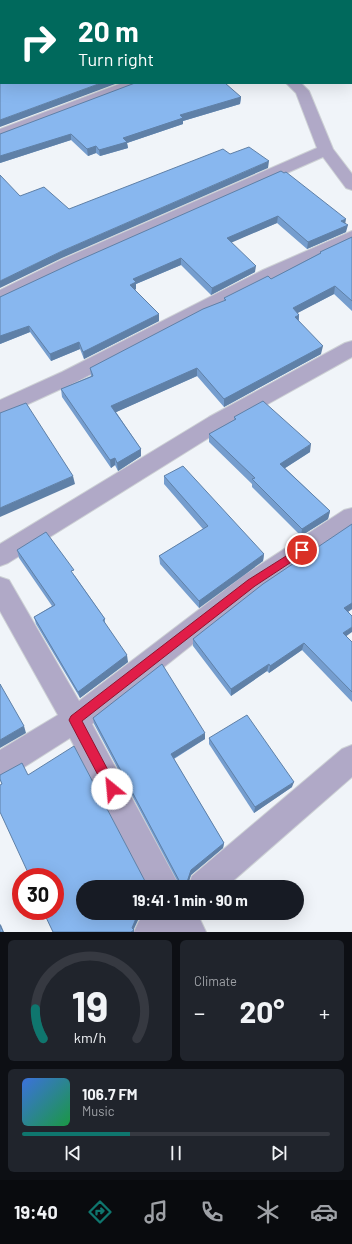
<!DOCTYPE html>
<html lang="en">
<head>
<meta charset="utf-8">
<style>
	:root { --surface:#171b24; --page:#20242c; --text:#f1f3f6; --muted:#9ea1a6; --line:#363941; --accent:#0f766e }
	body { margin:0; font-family:Barlow,sans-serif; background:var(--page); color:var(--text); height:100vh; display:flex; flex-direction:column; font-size:15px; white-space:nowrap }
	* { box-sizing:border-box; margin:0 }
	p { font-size:13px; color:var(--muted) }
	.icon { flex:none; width:22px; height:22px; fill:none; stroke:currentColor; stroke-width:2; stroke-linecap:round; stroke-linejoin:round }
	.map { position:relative; height:932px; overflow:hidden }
	.details { display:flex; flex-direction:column; gap:8px; padding:8px; background:#0d0f14; flex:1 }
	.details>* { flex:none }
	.banner { position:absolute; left:0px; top:0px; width:352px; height:84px; box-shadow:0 4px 16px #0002; background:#00695c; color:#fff; overflow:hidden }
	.speed { position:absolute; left:12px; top:868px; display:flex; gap:8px; font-size:20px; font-weight:700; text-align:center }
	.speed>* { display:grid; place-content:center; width:52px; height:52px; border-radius:50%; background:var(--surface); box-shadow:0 4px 16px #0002; line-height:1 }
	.speed .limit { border:6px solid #d22; background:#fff; color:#111 }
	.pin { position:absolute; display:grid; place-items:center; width:34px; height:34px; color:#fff; margin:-17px; border:2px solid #fff; border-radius:50%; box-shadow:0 1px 4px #0007 }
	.me { position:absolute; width:44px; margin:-22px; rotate:332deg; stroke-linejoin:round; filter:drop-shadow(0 0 3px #0008) }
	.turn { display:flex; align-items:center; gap:14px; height:84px; padding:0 12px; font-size:18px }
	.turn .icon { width:52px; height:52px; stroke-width:2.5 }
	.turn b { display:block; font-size:28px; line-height:34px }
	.big { font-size:30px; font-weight:700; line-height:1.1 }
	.details .widget { flex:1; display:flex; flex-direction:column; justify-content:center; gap:6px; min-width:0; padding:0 14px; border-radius:6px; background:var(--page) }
	.details .dial { align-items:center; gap:0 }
	.dial svg { height:104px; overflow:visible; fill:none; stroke:var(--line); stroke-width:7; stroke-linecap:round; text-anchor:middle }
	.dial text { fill:var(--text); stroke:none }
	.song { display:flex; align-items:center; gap:12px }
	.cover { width:48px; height:48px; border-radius:6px; background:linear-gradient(135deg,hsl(220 70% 55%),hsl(140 70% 35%)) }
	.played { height:4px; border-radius:2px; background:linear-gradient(90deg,var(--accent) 35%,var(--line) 35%) }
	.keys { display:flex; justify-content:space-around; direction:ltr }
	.heat { display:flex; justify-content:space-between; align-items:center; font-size:22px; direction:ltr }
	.details .tiles { flex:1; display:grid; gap:8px; grid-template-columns:1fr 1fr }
	.widget:last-child { grid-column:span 2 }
	.trip { position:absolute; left:76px; top:880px; width:228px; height:40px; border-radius:20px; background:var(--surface); box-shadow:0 4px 16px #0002; font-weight:700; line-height:40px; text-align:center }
	.tabs { display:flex; height:64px; justify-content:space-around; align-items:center; background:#090b0e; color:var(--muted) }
	.tabs .icon { width:28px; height:28px }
	.tabs .current { color:var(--accent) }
	.tabs b { font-size:18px; color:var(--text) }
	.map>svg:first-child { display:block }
</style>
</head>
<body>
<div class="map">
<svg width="352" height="932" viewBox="0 0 352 932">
	<rect width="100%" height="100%" fill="#f0f4f9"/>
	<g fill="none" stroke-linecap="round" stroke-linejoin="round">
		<defs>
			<g id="street">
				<polygon points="236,0 248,0 249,1 237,1"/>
				<rect x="351" y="52" width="1" height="8"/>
				<polygon points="122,83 142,83 140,86 0,139 0,129"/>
				<polygon points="286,83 301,83 309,91 333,149 352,174 352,190 346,188 323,157 75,267 0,304 0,290 63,259 317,148 296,93"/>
				<polygon points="352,231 352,243 275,278 76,382 0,417 0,400 62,372 263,270"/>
				<polygon points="352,341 352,357 223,429 8,563 0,566 0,544 209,417 345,343"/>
				<polygon points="352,508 352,529 261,590 92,724 180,887 148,887 70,738 10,776 0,780 0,750 58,715 0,611 0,577 9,580 79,701 243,576 344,510"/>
				<polygon points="352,745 352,777 226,887 188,887 192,876 342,749"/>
				<polygon points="148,913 197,913 206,932 134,932 139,921"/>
			</g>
		</defs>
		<use href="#street" stroke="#cdd1d5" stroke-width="2"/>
		<use href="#street" fill="#b0a9c7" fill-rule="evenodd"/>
	</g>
	<g fill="#759dce">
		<polygon points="241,97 240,104 183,121 183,124 127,143 128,148 100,156 96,153 88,156 71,140 0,163 0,134"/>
		<polygon points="281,171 345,223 346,232 307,249 277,223 231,242 255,272 211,295 181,265 136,284 136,289 135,290 159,321 84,359 80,349 51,361 30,332 0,344 0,297"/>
		<polygon points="352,237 352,311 334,294 297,313 299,315 299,321 321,354 224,407 197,376 116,412 141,449 141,456 118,471 115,465 111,468 62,397 61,389 91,376 90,368 224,301 224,298 271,279 320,253 320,252"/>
		<polygon points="234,417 310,452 285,468 330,511 328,519 301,536 252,487 252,484 209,442 209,434 234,420"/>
		<polygon points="164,476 264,554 263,561 199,608 160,564 159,556 203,529 164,484"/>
		<polygon points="352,524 352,609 348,612 346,636 352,642 352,702 302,650 269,673 267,671 231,696 193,646 193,639"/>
		<polygon points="17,550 75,576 105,619 105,623 128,662 80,698 36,624 34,617 52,606 19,558"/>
		<polygon points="93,718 205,739 174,759 224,843 223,848 191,875 187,887 83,913 146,913 138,920 134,929 134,932 53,932 2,784 0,780 28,775 146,883 179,884 94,724"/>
		<polygon points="209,738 292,787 254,813 209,744"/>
	</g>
	<g fill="#5f80a7">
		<polygon points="352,45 352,50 351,52 351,46"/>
		<polygon points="101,83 118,83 0,127 0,120"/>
		<polygon points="241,97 240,104 183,121 183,124 127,143 128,148 100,156 99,150 123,138 180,115"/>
		<polygon points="71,134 71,140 0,163 0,156"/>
		<polygon points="96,146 96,153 88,156 87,149"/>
		<polygon points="269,161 268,168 62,258 0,288 0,281 62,251"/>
		<polygon points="278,216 277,223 226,245 227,238"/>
		<polygon points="346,219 345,225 341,221"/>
		<polygon points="348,225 346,232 307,249 308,242"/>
		<polygon points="181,258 181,265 136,284 136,289 131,292 130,285 133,279"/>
		<polygon points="256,266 255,272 211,295 212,288"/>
		<polygon points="335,286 334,294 292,316 293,308"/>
		<polygon points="159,314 159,321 84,359 83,352"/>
		<polygon points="299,315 298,323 295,317"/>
		<polygon points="29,326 30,332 0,344 0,336"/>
		<polygon points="79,342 80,349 51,361 50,354"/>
		<polygon points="323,346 321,354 224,407 224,399"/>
		<polygon points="197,368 197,376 112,414 111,406"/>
		<polygon points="311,444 310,452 279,472 280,464"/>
		<polygon points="141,449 141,456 118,471 117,463"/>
		<polygon points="115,458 115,465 111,468 110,460"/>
		<polygon points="73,476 75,484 0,517 0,508"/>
		<polygon points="330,511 328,519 301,536 302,529"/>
		<polygon points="264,554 263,561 199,608 199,601"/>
		<polygon points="352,603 352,609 342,616 344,608"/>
		<polygon points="352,627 352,632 341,640 343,633"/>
		<polygon points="304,643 302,650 269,673 270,666"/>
		<polygon points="127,655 128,662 80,698 78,692"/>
		<polygon points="269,664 267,671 231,696 231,689"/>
		<polygon points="24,726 26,733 0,748 0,740"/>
		<polygon points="205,733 205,739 171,760 171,754"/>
		<polygon points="294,782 292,787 254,813 255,807"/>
		<polygon points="224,843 223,848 191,875 187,887 180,887 191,870"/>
		<polygon points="141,913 146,913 138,920 133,930 134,930 134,932 131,932 132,928 137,916"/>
		<polygon points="0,924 1,925 4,932 3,932 0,925"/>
	</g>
	<g fill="#88b7ef" stroke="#5f80a7">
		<polygon points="9,0 24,0 25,1 5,1"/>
		<polygon points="131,0 184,0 186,1 132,1"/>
		<rect x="268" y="0" width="20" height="1"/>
		<rect x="0" y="2" width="1" height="10"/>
		<polygon points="351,10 352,10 352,45 351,46"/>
		<polygon points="1,15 1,68 0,61 0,22"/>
		<polygon points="0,71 1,71 1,83 101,83 0,120"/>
		<polygon points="135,83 225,83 241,97 180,115 183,118 123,138 127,142 99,150 96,146 87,149 71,134 0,156 0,134"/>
		<polygon points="249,147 269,161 62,251 0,281 0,175 20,196 44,187 69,209 223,149 230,154"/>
		<polygon points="281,171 284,173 286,172 346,219 341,221 348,225 308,242 278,216 227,238 256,266 212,288 181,258 133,279 136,282 130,285 159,314 83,352 79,342 50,354 29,326 0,336 0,297 75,262"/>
		<polygon points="352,237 352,301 335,286 293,308 299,315 295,317 323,346 224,399 197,368 111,406 141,449 117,463 115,458 110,460 61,389 93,376 90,368 203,309 226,300 224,298 268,276 271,279 321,253 320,252"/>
		<polygon points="263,401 311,444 280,464 330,511 302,529 252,479 255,478 209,434 236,419 234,417"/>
		<polygon points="26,403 73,476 0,508 0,413"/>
		<polygon points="183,466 264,554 199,601 159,556 208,526 164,476"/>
		<polygon points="352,524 352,603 344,608 352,616 352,627 343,633 352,642 352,692 304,643 270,666 269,664 231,689 193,639 263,584"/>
		<polygon points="46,532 74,570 71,571 105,619 103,620 127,655 78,692 34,617 55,605 17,550"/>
		<polygon points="162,664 205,733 171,754 224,843 191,870 187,882 180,887 83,887 83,913 141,913 137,916 132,928 134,930 131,932 53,932 43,911 55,911 55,877 30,877 0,812 0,785 2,784 0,779 0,775 22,763 28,775 74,746 146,883 181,884 93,718"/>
		<polygon points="0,684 24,726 0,740"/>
		<polygon points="247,715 294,782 255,807 209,738"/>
		<polygon points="0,925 3,932 0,932"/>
	</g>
	<polygon fill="#e11d48" stroke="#92132f" points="302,546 305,547 307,550 305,553 255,586 82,721 118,789 116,794 112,795 108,794 71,724 69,720 71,716 248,580"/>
</svg>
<div class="speed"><div class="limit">30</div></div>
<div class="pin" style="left:302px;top:550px;background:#d93025"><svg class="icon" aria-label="arrive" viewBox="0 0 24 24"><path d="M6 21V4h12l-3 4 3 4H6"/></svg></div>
<svg class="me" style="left:112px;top:789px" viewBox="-20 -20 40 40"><circle r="19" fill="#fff"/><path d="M0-13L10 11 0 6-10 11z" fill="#e11d48"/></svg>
<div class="trip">19:41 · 1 min · 90 m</div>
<div class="banner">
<div class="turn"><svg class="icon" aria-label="right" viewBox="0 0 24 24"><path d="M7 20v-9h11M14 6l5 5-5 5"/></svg><div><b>20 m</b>Turn right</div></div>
</div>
</div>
<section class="details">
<div class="tiles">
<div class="widget dial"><svg viewBox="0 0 100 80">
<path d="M14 69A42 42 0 1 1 86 69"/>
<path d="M14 69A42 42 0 0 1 8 46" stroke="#0f766e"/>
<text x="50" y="56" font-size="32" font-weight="700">19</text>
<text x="50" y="72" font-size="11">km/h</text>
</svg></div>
<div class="widget"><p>Climate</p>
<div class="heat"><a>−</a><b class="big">20°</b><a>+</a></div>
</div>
<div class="widget">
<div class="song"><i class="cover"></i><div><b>106.7 FM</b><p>Music</p></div></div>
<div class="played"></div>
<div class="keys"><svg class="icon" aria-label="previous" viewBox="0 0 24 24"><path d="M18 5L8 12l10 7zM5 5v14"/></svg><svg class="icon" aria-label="pause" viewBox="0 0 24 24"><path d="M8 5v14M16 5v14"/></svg><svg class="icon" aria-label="next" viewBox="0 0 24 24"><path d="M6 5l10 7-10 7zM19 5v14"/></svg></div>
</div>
</div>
</section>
<nav class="tabs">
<b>19:40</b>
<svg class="icon current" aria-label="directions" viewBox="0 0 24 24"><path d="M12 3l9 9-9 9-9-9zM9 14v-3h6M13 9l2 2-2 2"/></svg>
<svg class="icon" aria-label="music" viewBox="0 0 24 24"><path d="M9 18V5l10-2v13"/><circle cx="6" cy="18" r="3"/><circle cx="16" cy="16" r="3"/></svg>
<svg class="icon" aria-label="phone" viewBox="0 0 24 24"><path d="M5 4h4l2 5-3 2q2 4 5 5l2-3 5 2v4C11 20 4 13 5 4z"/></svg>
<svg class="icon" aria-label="climate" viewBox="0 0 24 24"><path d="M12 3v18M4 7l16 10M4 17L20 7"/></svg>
<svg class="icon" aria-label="car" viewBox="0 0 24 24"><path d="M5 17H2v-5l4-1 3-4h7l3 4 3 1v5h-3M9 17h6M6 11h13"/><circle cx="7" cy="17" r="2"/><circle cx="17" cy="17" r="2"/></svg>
</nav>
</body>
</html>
